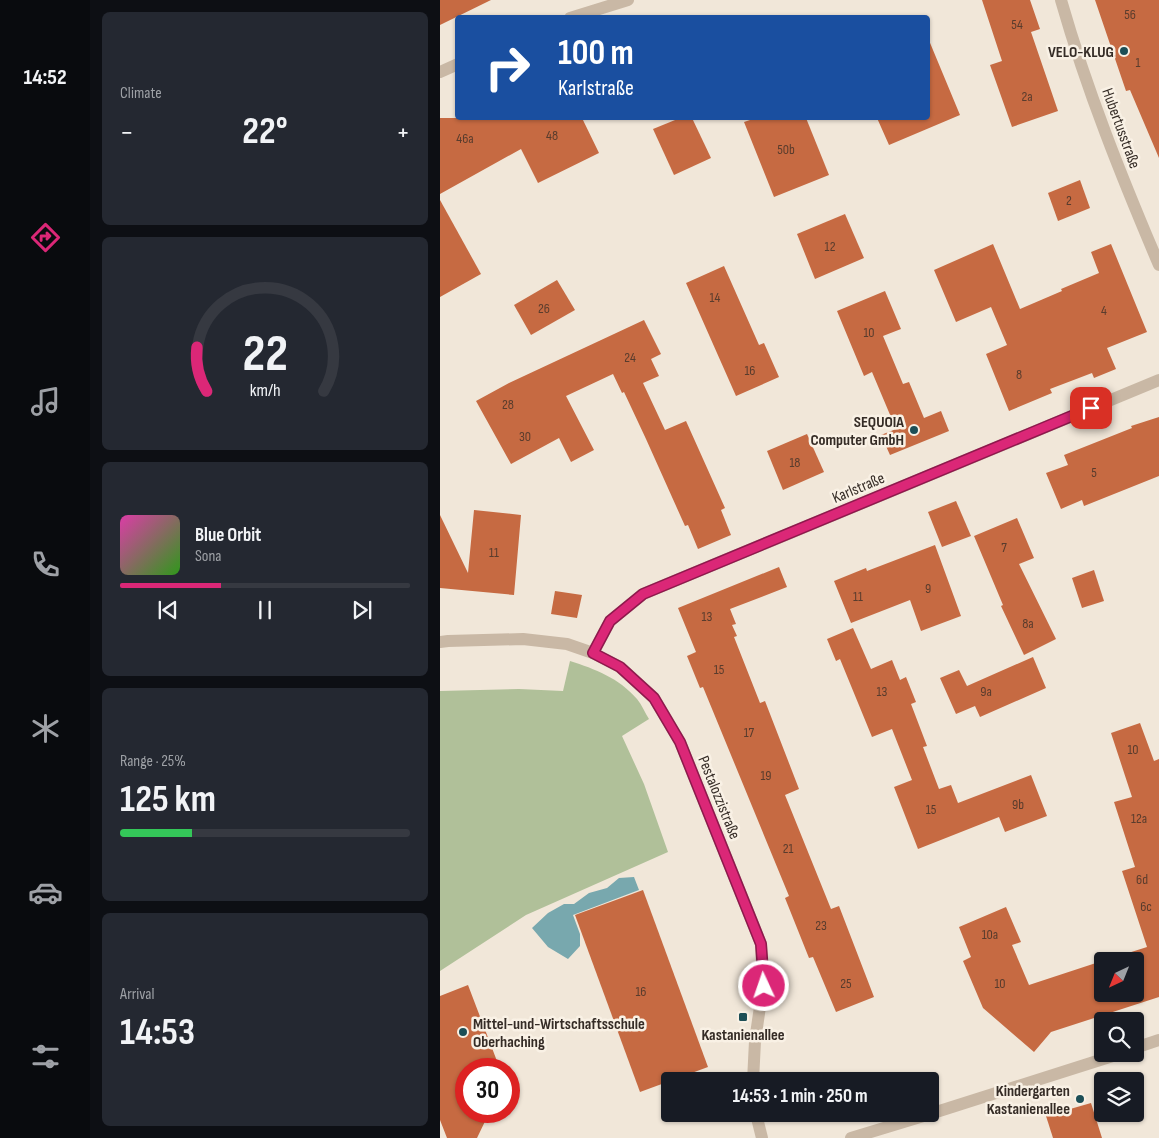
<!DOCTYPE html>
<html lang="en">
<head>
<meta charset="utf-8">
<style>
	:root { --surface:#171b24; --page:#242831; --text:#f1f3f6; --muted:#9ea1a6; --line:#363941; --accent:#db2777 }
	body { margin:0; font-family:"Sofia Sans Condensed",sans-serif; background:var(--page); color:var(--text); height:100vh; display:flex; flex-direction:column; font-size:19px; white-space:nowrap }
	* { box-sizing:border-box; margin:0 }
	p { font-size:16px; color:var(--muted) }
	.icon { flex:none; width:28px; height:28px; fill:none; stroke:currentColor; stroke-width:2; stroke-linecap:round; stroke-linejoin:round }
	.map { position:relative; flex:1; overflow:hidden }
	.panel { display:flex; flex-direction:column; gap:12px; padding:12px; background:#0d0f14; width:350px }
	.panel>* { flex:none }
	.hud { position:absolute; left:15px; top:15px; width:475px; height:105px; border-radius:5px; box-shadow:0 1px 4px #0004; background:#1a4fa0; color:#fff; overflow:hidden }
	.needle { width:32px; rotate:223deg }
	.buttons { position:absolute; left:654px; top:952px; display:grid; gap:10px }
	.buttons a { display:grid; place-items:center; width:50px; height:50px; border-radius:5px; background:var(--surface); box-shadow:0 1px 4px #0004; font-size:25px }
	.speed { position:absolute; left:15px; top:1058px; display:flex; gap:10px; font-size:25px; font-weight:700; text-align:center }
	.speed>* { display:grid; place-content:center; width:65px; height:65px; border-radius:50%; background:var(--surface); box-shadow:0 1px 4px #0004; line-height:1 }
	.speed .limit { border:8px solid #d22; background:#fff; color:#111 }
	.pin { position:absolute; display:grid; place-items:center; width:42px; height:42px; color:#fff; margin:-21px; border-radius:10px; box-shadow:0 2px 8px #0006 }
	.me { position:absolute; width:55px; margin:-28px; rotate:357deg; stroke-linejoin:round; filter:drop-shadow(0 0 4px #0008) }
	.turn { display:flex; align-items:center; gap:18px; height:105px; padding:0 20px; font-size:22px }
	.turn .icon { width:65px; height:65px; stroke-width:2.5 }
	.turn b { display:block; font-size:35px; line-height:42px }
	.big { font-size:38px; font-weight:700; line-height:1.1 }
	.panel .card { flex:1; display:flex; flex-direction:column; justify-content:center; gap:8px; min-width:0; padding:0 18px; border-radius:8px; background:var(--page) }
	.panel .dial { align-items:center; gap:0 }
	.dial svg { height:130px; overflow:visible; fill:none; stroke:var(--line); stroke-width:7; stroke-linecap:round; text-anchor:middle }
	.dial text { fill:var(--text); stroke:none }
	.song { display:flex; align-items:center; gap:15px }
	.cover { width:60px; height:60px; border-radius:8px; background:linear-gradient(135deg,hsl(320 70% 55%),hsl(110 70% 35%)) }
	.played { height:5px; border-radius:2px; background:linear-gradient(90deg,var(--accent) 35%,var(--line) 35%) }
	.keys { display:flex; justify-content:space-around; direction:ltr }
	.heat { display:flex; justify-content:space-between; align-items:center; font-size:28px; direction:ltr }
	.charge { height:8px; border-radius:4px; background:linear-gradient(90deg,#34c759 25%,var(--line) 0) }
	.trip { position:absolute; left:221px; top:1072px; width:278px; height:50px; border-radius:5px; background:var(--surface); box-shadow:0 1px 4px #0004; font-weight:700; line-height:50px; text-align:center }
	main { display:flex; flex:1; min-height:0 }
	.tabs { display:flex; flex-direction:column; width:90px; justify-content:space-around; align-items:center; background:#090b0e; color:var(--muted) }
	.tabs .icon { width:35px; height:35px }
	.tabs .active { color:var(--accent) }
	.tabs b { font-size:22px; color:var(--text) }
	.map>svg:first-child { display:block }
</style>
</head>
<body>
<main>
<nav class="tabs">
<b>14:52</b>
<svg class="icon active" aria-label="directions" viewBox="0 0 24 24"><path d="M12 3l9 9-9 9-9-9zM9 14v-3h6M13 9l2 2-2 2"/></svg>
<svg class="icon" aria-label="music" viewBox="0 0 24 24"><path d="M9 18V5l10-2v13"/><circle cx="6" cy="18" r="3"/><circle cx="16" cy="16" r="3"/></svg>
<svg class="icon" aria-label="phone" viewBox="0 0 24 24"><path d="M5 4h4l2 5-3 2q2 4 5 5l2-3 5 2v4C11 20 4 13 5 4z"/></svg>
<svg class="icon" aria-label="climate" viewBox="0 0 24 24"><path d="M12 3v18M4 7l16 10M4 17L20 7"/></svg>
<svg class="icon" aria-label="car" viewBox="0 0 24 24"><path d="M5 17H2v-5l4-1 3-4h7l3 4 3 1v5h-3M9 17h6M6 11h13"/><circle cx="7" cy="17" r="2"/><circle cx="17" cy="17" r="2"/></svg>
<svg class="icon" aria-label="filters" viewBox="0 0 24 24"><path d="M4 7h16M4 17h16"/><circle cx="9" cy="7" r="2"/><circle cx="15" cy="17" r="2"/></svg>
</nav>
<section class="panel">
<div class="card"><p>Climate</p>
<div class="heat"><a>−</a><b class="big">22°</b><a>+</a></div>
</div>
<div class="card dial"><svg viewBox="0 0 100 80">
<path d="M14 69A42 42 0 1 1 86 69"/>
<path d="M14 69A42 42 0 0 1 8 42" stroke="#db2777"/>
<text x="50" y="56" font-size="32" font-weight="700">22</text>
<text x="50" y="72" font-size="11">km/h</text>
</svg></div>
<div class="card">
<div class="song"><i class="cover"></i><div><b>Blue Orbit</b><p>Sona</p></div></div>
<div class="played"></div>
<div class="keys"><svg class="icon" aria-label="previous" viewBox="0 0 24 24"><path d="M18 5L8 12l10 7zM5 5v14"/></svg><svg class="icon" aria-label="pause" viewBox="0 0 24 24"><path d="M8 5v14M16 5v14"/></svg><svg class="icon" aria-label="next" viewBox="0 0 24 24"><path d="M6 5l10 7-10 7zM19 5v14"/></svg></div>
</div>
<div class="card"><p>Range · 25%</p><b class="big">125 km</b><div class="charge"></div></div>
<div class="card"><p>Arrival</p><b class="big">14:53</b></div>
</section>
<div class="map">
<svg width="719" height="1138" viewBox="0 0 719 1138">
	<rect width="100%" height="100%" fill="#f1e7d9"/>
	<path fill="#b0c099" d="M 130,661 C 155,669 179,678 197,699 C 202,705 205,713 209,719 L 182,736 L 204,784 L 228,852 L 86,915 L 0,971 L 0,691 L 79,689 L 123,691 Z"/>
	<polygon fill="#78a8ae" points="194,877 199,890 133,915 140,934 140,946 128,959 108,947 92,928 108,913 124,904 134,904 149,893 167,888 179,878"/>
	<g fill="#c66a42">
		<polygon points="0,0 51,0 0,25"/>
		<polygon points="542,0 590,0 600,29 591,32 618,111 572,127 550,65 562,61"/>
		<polygon points="655,0 719,0 719,158 690,90 686,91"/>
		<polygon points="488,38 520,115 449,145 437,118 488,118"/>
		<polygon points="0,118 142,118 159,153 98,183 81,149 0,194"/>
		<polygon points="240,118 252,118 271,158 234,175 213,129"/>
		<polygon points="316,118 366,118 389,175 334,197 304,122"/>
		<polygon points="640,180 650,208 618,221 608,193"/>
		<polygon points="0,200 41,274 0,297"/>
		<polygon points="405,214 424,258 375,279 357,234"/>
		<polygon points="553,244 580,309 622,291 621,289 659,273 651,252 671,244 707,332 667,348 676,369 654,378 652,373 610,389 612,393 569,411 546,354 567,345 551,307 516,322 494,270"/>
		<polygon points="284,266 319,345 324,343 339,377 296,396 246,283"/>
		<polygon points="117,280 135,310 91,335 74,305"/>
		<polygon points="445,291 461,329 443,336 463,384 469,382 484,418 501,411 509,431 450,455 441,435 456,429 432,372 424,376 397,311"/>
		<polygon points="204,320 221,354 211,359 219,376 203,383 225,430 246,421 285,508 281,510 291,535 258,549 248,525 245,526 206,439 184,392 182,393 173,374 126,396 154,450 131,462 119,438 71,464 36,401 69,383"/>
		<polygon points="719,417 719,476 644,506 642,500 621,509 606,473 628,465 624,455 692,428 691,426"/>
		<polygon points="367,434 384,472 343,490 327,451"/>
		<polygon points="516,501 531,536 502,547 488,512"/>
		<polygon points="34,510 81,515 74,595 0,588 0,515 28,573"/>
		<polygon points="577,518 594,558 579,564 616,639 584,655 561,606 563,605 534,536"/>
		<polygon points="495,545 521,616 481,631 470,600 411,623 394,581 426,568 427,571"/>
		<polygon points="339,567 347,587 290,609 296,624 292,625 297,636 294,637 320,703 325,701 359,789 345,795 391,909 399,906 434,997 396,1012 373,957 369,958 345,898 349,896 263,687 260,688 247,656 256,652 238,608"/>
		<polygon points="654,570 664,601 642,608 632,578"/>
		<polygon points="115,591 142,595 137,618 111,614"/>
		<polygon points="413,628 431,669 452,660 460,680 466,677 476,702 471,704 487,746 483,747 499,789 511,785 518,803 591,775 607,816 565,832 559,817 478,849 454,787 472,780 452,729 432,737 400,659 396,661 387,639"/>
		<polygon points="593,657 606,688 540,717 535,706 516,714 500,678 519,670 527,686"/>
		<polygon points="700,723 714,761 719,759 719,997 611,1032 594,1052 543,1008 523,961 531,957 519,927 566,907 581,942 572,945 589,985 662,961 662,994 695,994 695,961 663,961 707,947 682,871 695,867 674,802 692,797 671,733"/>
		<polygon points="203,890 268,1067 200,1092 135,915"/>
		<polygon points="28,985 60,1069 26,1069 26,1111 50,1111 37,1138 7,1138 0,1120 0,996"/>
		<polygon points="651,1103 662,1138 613,1138 606,1116"/>
	</g>
	<g fill="none" stroke-linecap="round" stroke-linejoin="round">
		<g stroke="#c9b8a5" stroke-width="12">
			<path d="M 621,0 C 647,91 682,178 719,265"/>
			<polyline points="130,18 188,0"/>
			<polyline points="0,72 18,64"/>
			<polyline points="0,642 8,641 83,639 127,644 153,653 180,667 214,698 240,742 321,944 323,986 315,1041 313,1081"/>
			<polyline points="153,653 170,621 203,594 719,380"/>
			<polyline points="695,1048 719,1040"/>
			<polyline points="316,1114 322,1138"/>
			<polyline points="490,1114 679,1054"/>
			<polyline points="411,1138 490,1114"/>
		</g>
	</g>
	<g fill="none" stroke-linecap="round" stroke-linejoin="round">
		<defs>
			<polyline id="route" points="324,986 321,944 240,742 214,698 180,667 153,653 170,621 203,594 651,408"/>
		</defs>
		<use href="#route" stroke="#8e194d" stroke-width="12"/>
		<use href="#route" stroke="#db2777" stroke-width="9"/>
	</g>
	<g fill="#1c4e56" stroke="#f9f1e5" stroke-width="2">
		<circle cx="684" cy="51" r="5"/>
		<circle cx="474" cy="430" r="5"/>
		<rect x="298" y="1012" width="10" height="10" rx="2.5"/>
		<circle cx="23" cy="1032" r="5"/>
		<circle cx="640" cy="1099" r="5"/>
	</g>
	<g text-anchor="middle" stroke-width="5" stroke-linejoin="round" paint-order="stroke">
		<g font-size="14" fill="#593c2d">
			<text x="690" y="19">56</text>
			<text x="577" y="29">54</text>
			<text x="698" y="67">1</text>
			<text x="587" y="101">2a</text>
			<text x="112" y="140">48</text>
			<text x="25" y="143">46a</text>
			<text x="346" y="154">50b</text>
			<text x="629" y="205">2</text>
			<text x="390" y="251">12</text>
			<text x="275" y="302">14</text>
			<text x="104" y="313">26</text>
			<text x="664" y="315">4</text>
			<text x="429" y="337">10</text>
			<text x="190" y="362">24</text>
			<text x="310" y="375">16</text>
			<text x="579" y="379">8</text>
			<text x="68" y="409">28</text>
			<text x="85" y="441">30</text>
			<text x="355" y="467">18</text>
			<text x="654" y="477">5</text>
			<text x="564" y="552">7</text>
			<text x="54" y="557">11</text>
			<text x="488" y="593">9</text>
			<text x="418" y="601">11</text>
			<text x="267" y="621">13</text>
			<text x="588" y="628">8a</text>
			<text x="279" y="674">15</text>
			<text x="442" y="696">13</text>
			<text x="546" y="696">9a</text>
			<text x="309" y="737">17</text>
			<text x="693" y="754">10</text>
			<text x="326" y="780">19</text>
			<text x="578" y="809">9b</text>
			<text x="491" y="814">15</text>
			<text x="699" y="823">12a</text>
			<text x="348" y="853">21</text>
			<text x="702" y="884">6d</text>
			<text x="706" y="911">6c</text>
			<text x="381" y="930">23</text>
			<text x="550" y="939">10a</text>
			<text x="406" y="988">25</text>
			<text x="560" y="988">10</text>
			<text x="201" y="996">16</text>
		</g>
		<g font-size="16" font-weight="bold" fill="#352c26" stroke="#f9f1e5" text-anchor="end">
			<text x="674" y="57">VELO-KLUG</text>
			<text x="464" y="427">SEQUOIA<tspan x="464" dy="18">Computer GmbH</tspan></text>
			<text x="33" y="1029" text-anchor="start">Mittel-und-Wirtschaftsschule<tspan x="33" dy="18">Oberhaching</tspan></text>
			<text x="303" y="1040" text-anchor="middle">Kastanienallee</text>
			<text x="630" y="1096">Kindergarten<tspan x="630" dy="18">Kastanienallee</tspan></text>
		</g>
		<g font-size="16" fill="#352c26" stroke="#f9f1e5">
			<text transform="translate(682 128) rotate(70)" y="6">Hubertusstraße</text>
			<text transform="translate(418 487) rotate(-23)" y="6">Karlstraße</text>
			<text transform="translate(280 797) rotate(68)" y="6">Pestalozzistraße</text>
		</g>
	</g>
</svg>
<div class="buttons">
<a><svg class="needle" viewBox="-14 -14 28 28"><path d="M0-13l5 13h-10z" fill="#e53935"/><path d="M0 13l5-13h-10z" fill="#9ea1a6"/></svg></a>
<a><svg class="icon" aria-label="search" viewBox="0 0 24 24"><circle cx="10" cy="10" r="6"/><path d="M15 15l6 6"/></svg></a>
<a><svg class="icon" aria-label="layers" viewBox="0 0 24 24"><path d="M12 4l9 5-9 5-9-5zM3 14l9 5 9-5"/></svg></a>
</div>
<div class="speed"><div class="limit">30</div></div>
<div class="pin" style="left:651px;top:408px;background:#d93025"><svg class="icon" aria-label="arrive" viewBox="0 0 24 24"><path d="M6 21V4h12l-3 4 3 4H6"/></svg></div>
<svg class="me" style="left:324px;top:986px" viewBox="-20 -20 40 40"><circle r="17" fill="#db2777" stroke="#fff" stroke-width="3"/><path d="M0-11L8 9 0 5-8 9z" fill="#fff"/></svg>
<div class="trip">14:53 · 1 min · 250 m</div>
<div class="hud">
<div class="turn"><svg class="icon" aria-label="right" viewBox="0 0 24 24"><path d="M7 20v-9h11M14 6l5 5-5 5"/></svg><div><b>100 m</b>Karlstraße</div></div>
</div>
</div>
</main>
</body>
</html>
